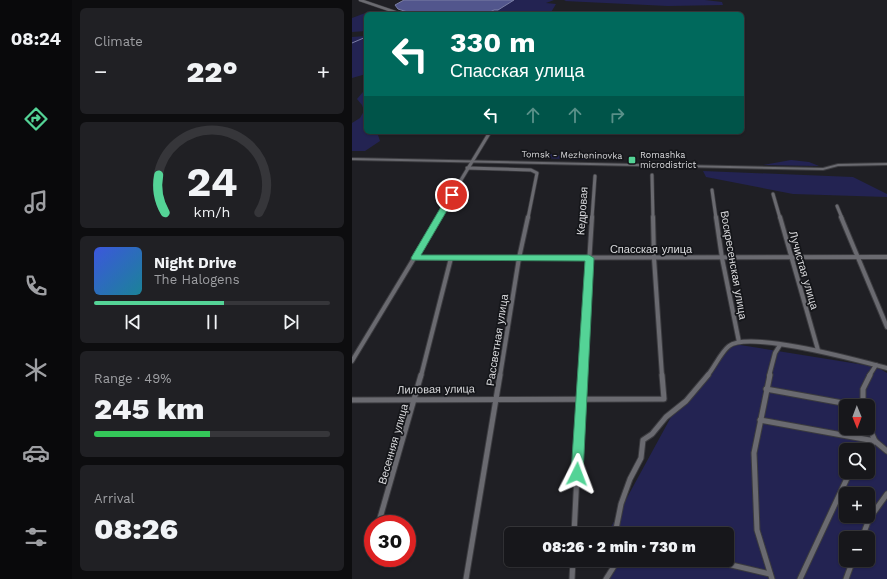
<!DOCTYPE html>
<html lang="en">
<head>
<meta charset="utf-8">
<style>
	:root { --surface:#17171b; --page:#202024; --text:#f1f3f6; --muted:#9e9fa3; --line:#36363a; --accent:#54d396 }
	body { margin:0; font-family:"Work Sans",sans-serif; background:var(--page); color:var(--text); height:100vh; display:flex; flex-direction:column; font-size:15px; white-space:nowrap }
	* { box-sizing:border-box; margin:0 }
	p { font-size:13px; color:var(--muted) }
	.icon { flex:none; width:22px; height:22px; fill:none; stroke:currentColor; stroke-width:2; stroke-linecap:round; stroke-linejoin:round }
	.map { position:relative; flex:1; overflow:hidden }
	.side { display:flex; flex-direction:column; gap:8px; padding:8px; background:#0d0d0f; width:280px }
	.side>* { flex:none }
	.guide { position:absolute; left:12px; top:12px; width:380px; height:122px; border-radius:6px; box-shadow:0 1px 3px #0004,0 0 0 1px var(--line); background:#00695c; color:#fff; overflow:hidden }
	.needle { width:26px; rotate:179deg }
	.tools { position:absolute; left:487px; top:399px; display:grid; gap:8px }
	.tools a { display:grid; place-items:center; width:36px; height:36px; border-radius:6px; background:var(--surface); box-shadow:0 1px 3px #0004,0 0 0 1px var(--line); font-size:20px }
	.speed { position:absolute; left:12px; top:515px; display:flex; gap:8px; font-size:20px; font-weight:700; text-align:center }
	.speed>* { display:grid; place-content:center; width:52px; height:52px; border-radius:50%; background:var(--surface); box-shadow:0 1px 3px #0004,0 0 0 1px var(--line); line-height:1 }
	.speed .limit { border:6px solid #d22; background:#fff; color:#111 }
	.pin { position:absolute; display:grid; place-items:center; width:34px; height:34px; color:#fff; margin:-17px; border:2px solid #fff; border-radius:50%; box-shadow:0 1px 4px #0007 }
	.me { position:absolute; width:44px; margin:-22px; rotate:3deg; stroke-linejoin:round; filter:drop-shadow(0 0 3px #0008) }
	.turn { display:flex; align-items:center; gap:14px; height:84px; padding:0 20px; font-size:18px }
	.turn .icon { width:52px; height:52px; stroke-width:2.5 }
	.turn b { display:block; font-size:28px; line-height:34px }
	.lanes { display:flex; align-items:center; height:38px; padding:0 20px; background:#0003; justify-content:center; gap:20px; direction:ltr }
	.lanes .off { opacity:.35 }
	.big { font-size:30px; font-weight:800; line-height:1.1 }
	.side .widget { flex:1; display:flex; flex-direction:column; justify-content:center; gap:6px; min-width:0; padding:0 14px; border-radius:6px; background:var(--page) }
	.side .dial { align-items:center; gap:0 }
	.dial svg { height:104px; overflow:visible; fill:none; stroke:var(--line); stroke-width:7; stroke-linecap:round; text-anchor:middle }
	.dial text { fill:var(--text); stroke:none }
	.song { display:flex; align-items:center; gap:12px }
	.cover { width:48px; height:48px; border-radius:6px; background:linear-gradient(135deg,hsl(230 70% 55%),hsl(190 70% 35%)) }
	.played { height:4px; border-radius:2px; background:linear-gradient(90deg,var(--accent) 55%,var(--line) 55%) }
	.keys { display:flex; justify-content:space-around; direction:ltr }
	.heat { display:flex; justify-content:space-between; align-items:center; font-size:22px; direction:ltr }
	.charge { height:6px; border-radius:3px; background:linear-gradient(90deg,#34c759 49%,var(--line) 0) }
	.trip { position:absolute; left:152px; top:527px; width:230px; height:40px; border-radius:6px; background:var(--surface); box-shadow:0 1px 3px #0004,0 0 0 1px var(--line); font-weight:800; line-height:40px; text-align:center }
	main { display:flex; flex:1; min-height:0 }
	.tabs { display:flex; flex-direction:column; width:72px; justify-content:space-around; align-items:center; background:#09090b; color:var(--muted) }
	.tabs .icon { width:28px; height:28px }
	.tabs .on { color:var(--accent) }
	.tabs b { font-size:18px; color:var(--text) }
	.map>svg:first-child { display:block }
</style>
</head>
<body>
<main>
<nav class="tabs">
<b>08:24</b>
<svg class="icon on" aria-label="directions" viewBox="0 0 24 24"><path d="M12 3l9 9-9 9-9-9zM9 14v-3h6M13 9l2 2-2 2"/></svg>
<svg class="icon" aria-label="music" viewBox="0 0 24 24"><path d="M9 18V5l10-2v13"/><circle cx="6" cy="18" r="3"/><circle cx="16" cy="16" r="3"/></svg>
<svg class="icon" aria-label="phone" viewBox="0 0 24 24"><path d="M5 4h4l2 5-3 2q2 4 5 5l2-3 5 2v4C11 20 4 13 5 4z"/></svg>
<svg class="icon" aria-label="climate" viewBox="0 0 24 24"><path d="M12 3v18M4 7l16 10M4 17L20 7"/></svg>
<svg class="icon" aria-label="car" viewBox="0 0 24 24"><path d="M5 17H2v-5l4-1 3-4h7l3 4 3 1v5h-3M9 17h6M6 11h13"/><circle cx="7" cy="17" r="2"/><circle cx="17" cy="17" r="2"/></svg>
<svg class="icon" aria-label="filters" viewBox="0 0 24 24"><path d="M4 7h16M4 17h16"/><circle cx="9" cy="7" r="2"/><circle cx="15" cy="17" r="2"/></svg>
</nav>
<section class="side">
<div class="widget"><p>Climate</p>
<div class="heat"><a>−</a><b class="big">22°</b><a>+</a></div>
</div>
<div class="widget dial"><svg viewBox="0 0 100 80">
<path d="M14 69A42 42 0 1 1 86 69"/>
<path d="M14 69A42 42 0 0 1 9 40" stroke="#54d396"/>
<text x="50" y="56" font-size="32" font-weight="700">24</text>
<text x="50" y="72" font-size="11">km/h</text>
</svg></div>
<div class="widget">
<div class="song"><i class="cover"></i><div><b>Night Drive</b><p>The Halogens</p></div></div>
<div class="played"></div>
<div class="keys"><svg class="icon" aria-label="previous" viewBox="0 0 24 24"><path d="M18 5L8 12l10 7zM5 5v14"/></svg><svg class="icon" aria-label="pause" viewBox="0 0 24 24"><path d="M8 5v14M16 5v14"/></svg><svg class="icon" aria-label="next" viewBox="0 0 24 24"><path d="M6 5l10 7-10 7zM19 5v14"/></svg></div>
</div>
<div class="widget"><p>Range · 49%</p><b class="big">245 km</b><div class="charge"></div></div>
<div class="widget"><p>Arrival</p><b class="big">08:26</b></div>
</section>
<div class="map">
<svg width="535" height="579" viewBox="0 0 535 579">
	<rect width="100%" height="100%" fill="#1f1f24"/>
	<g fill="#232352" fill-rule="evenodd">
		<polygon points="162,0 202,0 194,3 204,4 198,14 134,14"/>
		<polygon points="214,0 353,0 370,2 371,5 316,6 212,1"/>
		<polygon points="16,12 28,14 14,14 14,31 0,32 0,18"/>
		<polygon points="14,36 14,74 0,78 0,37"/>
		<polygon points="14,91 14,132 25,132 28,141 13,151 0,151 0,123 8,118 12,111 10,105 5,99 11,92"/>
		<polygon points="178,151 238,160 184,158 175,156 174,153"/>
		<polygon points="439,160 457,162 467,166 411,165"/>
		<polygon points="351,171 501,177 535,194 535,197 441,194 354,177"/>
		<path d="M 382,344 L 525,367 L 535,373 L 535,579 L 257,579 L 258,560 L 375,560 L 375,534 L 259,534 L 259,527 L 319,417 ZM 494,406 L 516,406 L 516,428 L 494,428 ZM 494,450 L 516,450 L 516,472 L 494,472 ZM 494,494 L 516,494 L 516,516 L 494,516 ZM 494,538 L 516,538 L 516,560 L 494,560 Z"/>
	</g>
	<polygon fill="#52568d" stroke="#7b7ea5" points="52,0 162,0 146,10 142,10 134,14 62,14 46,9 43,5"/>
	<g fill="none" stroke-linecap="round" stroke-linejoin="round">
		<polyline stroke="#7b7ea5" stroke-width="1" points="0,43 14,37"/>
		<defs>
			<polyline id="minor-far3" points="8,0 49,14"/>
			<g id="minor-far2">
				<polyline points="115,168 179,170 185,173 176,218"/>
				<polyline points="300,175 301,218"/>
				<polyline points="360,190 364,218"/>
				<polyline points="421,194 428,218"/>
				<polyline points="485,206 490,218"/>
				<polyline points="86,218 138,132"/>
				<polyline points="240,218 243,176"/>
			</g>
			<g id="minor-far1">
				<polyline points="301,217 302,258 310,376"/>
				<polyline points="364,217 370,258 387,342"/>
				<polyline points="428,217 466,350"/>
				<polyline points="489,217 535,327"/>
				<polyline points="63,258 535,257"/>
				<polyline points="0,361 87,217"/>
				<polyline points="69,376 99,258"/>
				<polyline points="148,376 167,258 176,217"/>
				<polyline points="230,376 240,217"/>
				<path d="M 355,376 C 362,368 369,352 377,346 C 397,330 508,361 535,368"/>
				<polyline points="417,376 423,353 428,345"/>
				<polyline points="517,376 524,365"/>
			</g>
			<g id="minor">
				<polyline points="418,375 402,453 405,530 420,579"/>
				<polyline points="414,389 507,406"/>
				<polyline points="0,400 312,399 310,375"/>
				<polyline points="511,406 511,389 518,375"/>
				<polyline points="408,420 523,441"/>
				<polyline points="516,425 523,441 535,451"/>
				<polyline points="514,450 523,441"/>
				<polyline points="28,518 69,375"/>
				<polyline points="222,534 230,375"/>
				<polyline points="263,534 269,504 278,479 289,458 291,440 300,434 314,417 334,401 356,375"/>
				<polyline points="510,538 517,519 535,494"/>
				<polyline points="345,560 371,563 418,574"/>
				<polyline points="114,579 148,375"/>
				<polyline points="220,579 221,560"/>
				<polyline points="254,579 266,560"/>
				<polyline points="448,579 498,472"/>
				<polyline points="494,579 501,560"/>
			</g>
			<polygon id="tertiary" points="0,158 471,168 486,164 535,163 535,165 486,166 471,170 0,160"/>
		</defs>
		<use href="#minor-far3" stroke="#3b3b3f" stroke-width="3.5"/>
		<use href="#minor-far2" stroke="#3b3b3f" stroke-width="4.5"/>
		<use href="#minor-far1" stroke="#3b3b3f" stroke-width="6"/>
		<use href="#minor" stroke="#3b3b3f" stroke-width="7"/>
		<use href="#tertiary" stroke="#3b3b3f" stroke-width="2"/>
		<use href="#minor-far3" stroke="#6a6a70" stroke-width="2.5"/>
		<use href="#minor-far2" stroke="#6a6a70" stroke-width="3"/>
		<use href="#minor-far1" stroke="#6a6a70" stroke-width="4"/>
		<use href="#minor" stroke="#6a6a70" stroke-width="5"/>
		<use href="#tertiary" fill="#6a6a70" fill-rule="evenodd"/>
	</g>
	<polygon fill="#54d396" stroke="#378962" points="100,192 104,195 69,255 237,255 242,258 231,474 229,478 225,479 221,478 219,474 233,261 60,260 59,258 96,195"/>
	<rect fill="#54d396" stroke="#15161a" stroke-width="1.5" x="276" y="156" width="8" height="8" rx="2"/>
	<g text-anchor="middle" stroke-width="3.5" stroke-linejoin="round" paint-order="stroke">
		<g font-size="9" fill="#dadadd" stroke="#15161a">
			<text transform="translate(220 155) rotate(1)" y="3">Tomsk - Mezheninovka</text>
		</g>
		<g font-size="9" fill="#dadadd" stroke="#15161a" text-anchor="start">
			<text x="288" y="158">Romashka<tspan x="288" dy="10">microdistrict</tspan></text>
		</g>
		<g font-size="11" fill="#dadadd" stroke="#15161a">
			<text transform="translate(230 211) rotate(-86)" y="4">Кедровая</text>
			<text x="299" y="253">Спасская улица</text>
			<text transform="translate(382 265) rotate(80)" y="4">Воскресенская улица</text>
			<text transform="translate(452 270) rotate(74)" y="4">Лучистая улица</text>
			<text transform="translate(145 340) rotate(-81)" y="4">Рассветная улица</text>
			<text transform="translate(84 389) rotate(-1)" y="4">Лиловая улица</text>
			<text transform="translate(41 444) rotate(-74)" y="4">Весенняя улица</text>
		</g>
	</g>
</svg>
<div class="tools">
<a><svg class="needle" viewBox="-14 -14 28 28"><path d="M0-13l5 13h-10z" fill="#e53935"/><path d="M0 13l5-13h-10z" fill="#9e9fa3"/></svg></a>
<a><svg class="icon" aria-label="search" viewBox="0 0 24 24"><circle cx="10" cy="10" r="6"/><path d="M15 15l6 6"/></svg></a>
<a>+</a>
<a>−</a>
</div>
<div class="speed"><div class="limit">30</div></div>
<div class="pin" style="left:100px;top:195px;background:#d93025"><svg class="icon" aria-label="arrive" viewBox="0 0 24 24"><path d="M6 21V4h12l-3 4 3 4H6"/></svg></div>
<svg class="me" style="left:225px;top:474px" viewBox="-20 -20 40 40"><path d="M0-17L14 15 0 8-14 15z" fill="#54d396" stroke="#fff" stroke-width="4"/></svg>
<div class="trip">08:26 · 2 min · 730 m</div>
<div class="guide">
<div class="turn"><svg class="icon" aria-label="left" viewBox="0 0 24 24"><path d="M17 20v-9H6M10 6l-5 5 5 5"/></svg><div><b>330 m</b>Спасская улица</div></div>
<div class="lanes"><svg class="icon" aria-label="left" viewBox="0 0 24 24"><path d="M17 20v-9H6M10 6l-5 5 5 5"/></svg><svg class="icon off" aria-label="ahead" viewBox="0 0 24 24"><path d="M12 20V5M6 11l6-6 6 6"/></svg><svg class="icon off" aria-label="ahead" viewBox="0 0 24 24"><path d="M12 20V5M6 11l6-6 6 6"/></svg><svg class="icon off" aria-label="right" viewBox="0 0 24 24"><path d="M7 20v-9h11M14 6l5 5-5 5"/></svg></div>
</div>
</div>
</main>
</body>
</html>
